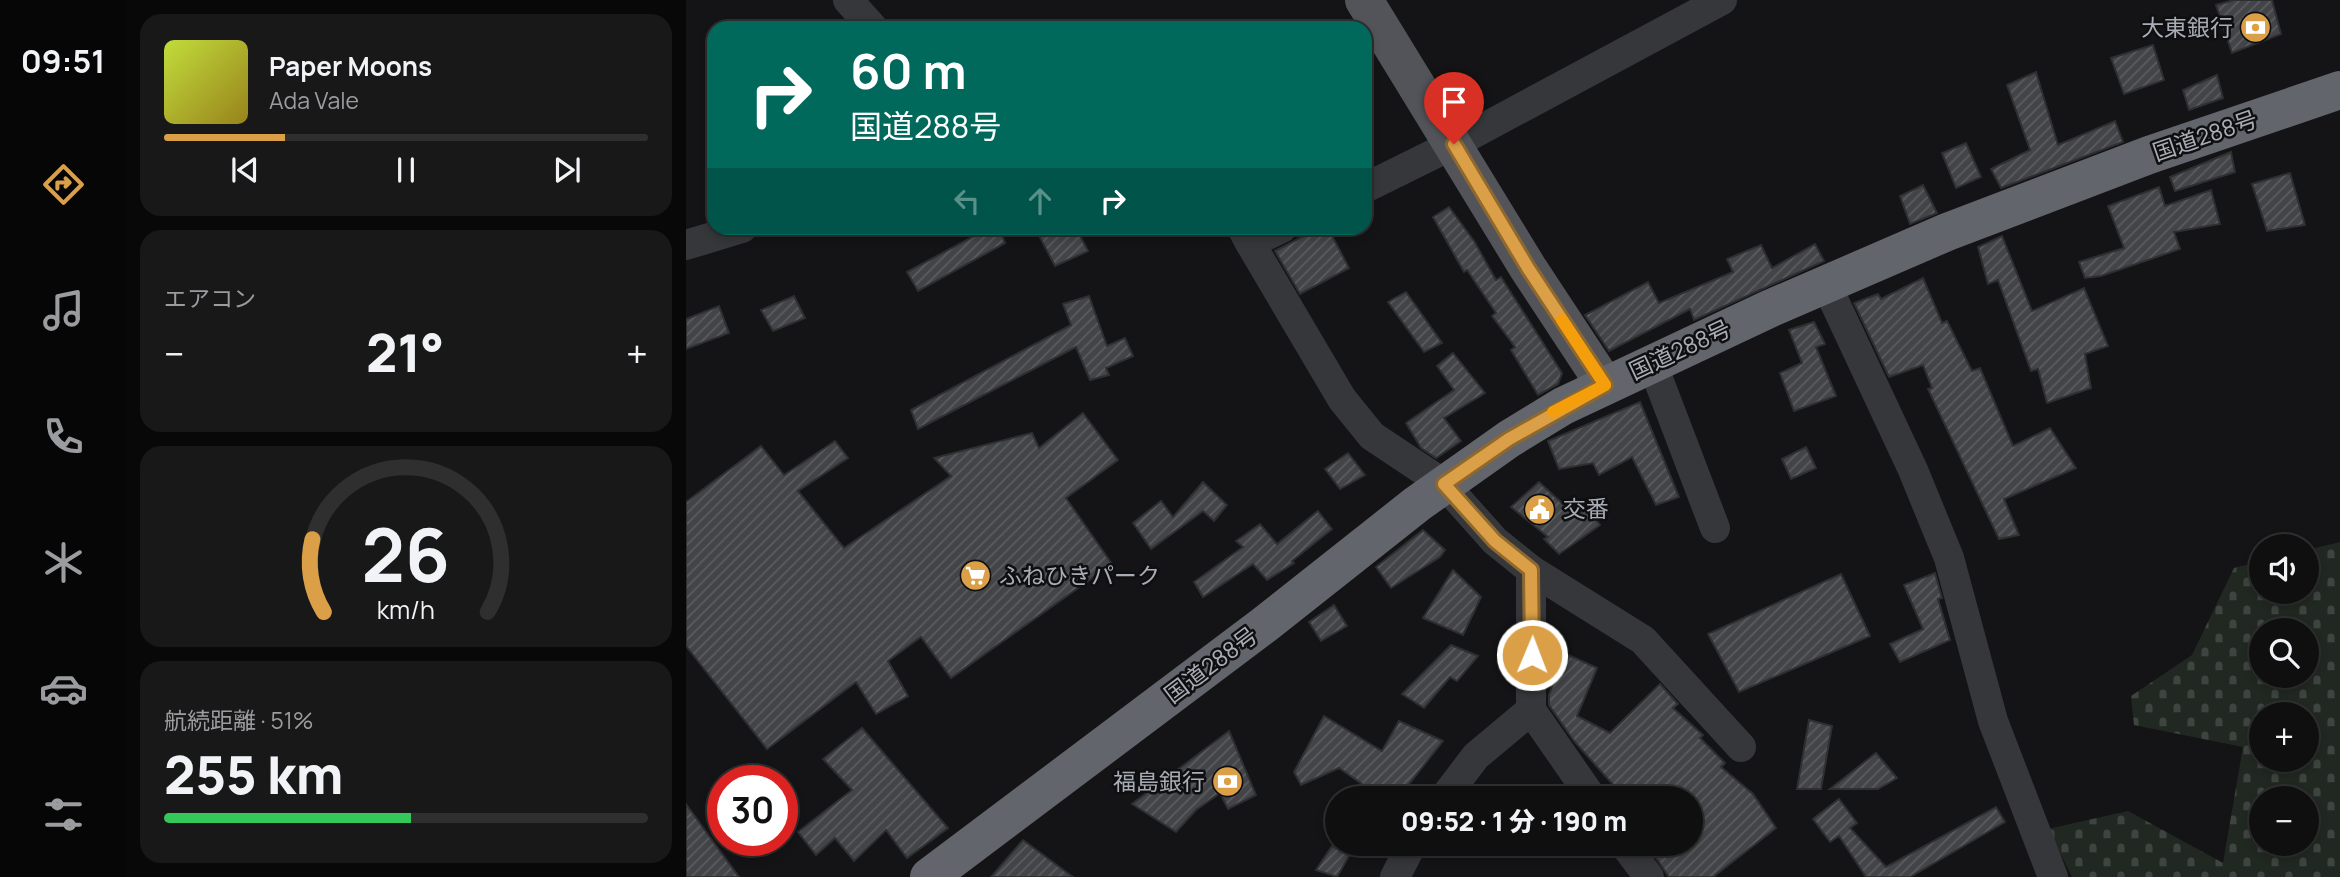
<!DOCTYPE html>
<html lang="ja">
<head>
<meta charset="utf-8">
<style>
	:root { --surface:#0f0f10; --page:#181819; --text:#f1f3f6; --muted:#9b9c9f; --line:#2f2f30; --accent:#dba047 }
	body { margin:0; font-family:Manrope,"Noto Sans JP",sans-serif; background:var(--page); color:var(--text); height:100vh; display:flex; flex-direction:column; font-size:26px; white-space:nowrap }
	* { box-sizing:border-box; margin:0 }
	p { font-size:23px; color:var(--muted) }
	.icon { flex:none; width:38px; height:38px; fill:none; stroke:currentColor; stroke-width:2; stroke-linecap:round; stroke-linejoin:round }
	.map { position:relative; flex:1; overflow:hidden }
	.panel { display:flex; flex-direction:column; gap:14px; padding:14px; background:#080809; width:560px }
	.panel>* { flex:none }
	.banner { position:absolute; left:21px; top:21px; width:665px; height:214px; border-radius:21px; box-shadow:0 4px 10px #0003,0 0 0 2px var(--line); background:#00695c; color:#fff; overflow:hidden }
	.controls { position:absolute; left:1563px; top:534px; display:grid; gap:14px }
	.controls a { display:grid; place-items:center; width:70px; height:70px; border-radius:50%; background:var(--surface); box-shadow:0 4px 10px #0003,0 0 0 2px var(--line); font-size:35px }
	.speed { position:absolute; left:21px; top:765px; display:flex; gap:14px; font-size:35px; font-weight:700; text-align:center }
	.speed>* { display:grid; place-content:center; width:91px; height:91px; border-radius:50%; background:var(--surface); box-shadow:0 4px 10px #0003,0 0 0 2px var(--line); line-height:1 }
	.speed .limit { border:10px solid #d22; background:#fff; color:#111 }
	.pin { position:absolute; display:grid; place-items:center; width:60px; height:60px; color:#fff; margin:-72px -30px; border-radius:50% 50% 50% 0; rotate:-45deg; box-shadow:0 0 7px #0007 }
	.pin .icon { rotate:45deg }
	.me { position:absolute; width:77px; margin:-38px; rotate:1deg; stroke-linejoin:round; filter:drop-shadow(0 0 5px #0008) }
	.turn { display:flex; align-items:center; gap:24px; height:147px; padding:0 28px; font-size:32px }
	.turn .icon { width:91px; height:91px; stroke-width:2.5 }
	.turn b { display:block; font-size:49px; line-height:60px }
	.lanes { display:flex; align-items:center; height:66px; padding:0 28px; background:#0003; justify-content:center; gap:35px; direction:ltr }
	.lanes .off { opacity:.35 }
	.big { font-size:52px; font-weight:800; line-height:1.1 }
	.panel .tile { flex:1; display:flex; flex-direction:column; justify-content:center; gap:10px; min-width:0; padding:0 24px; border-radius:21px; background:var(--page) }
	.panel .dial { align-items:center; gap:0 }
	.dial svg { height:182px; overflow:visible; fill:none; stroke:var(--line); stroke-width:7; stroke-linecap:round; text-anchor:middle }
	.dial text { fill:var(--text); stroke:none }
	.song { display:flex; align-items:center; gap:21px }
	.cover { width:84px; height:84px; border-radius:10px; background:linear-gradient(135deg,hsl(70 70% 55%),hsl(50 70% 35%)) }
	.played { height:7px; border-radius:4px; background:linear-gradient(90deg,var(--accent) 25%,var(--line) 25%) }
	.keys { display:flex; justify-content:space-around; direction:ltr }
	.heat { display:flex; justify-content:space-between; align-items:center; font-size:38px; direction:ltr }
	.charge { height:10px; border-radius:5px; background:linear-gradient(90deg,#34c759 51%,var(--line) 0) }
	.trip { position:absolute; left:639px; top:786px; width:378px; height:70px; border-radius:35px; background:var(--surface); box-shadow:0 4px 10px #0003,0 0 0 2px var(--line); font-weight:800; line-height:70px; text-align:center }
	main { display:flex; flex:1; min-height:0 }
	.tab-bar { display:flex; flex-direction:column; width:126px; justify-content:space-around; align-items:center; background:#060606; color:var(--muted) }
	.tab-bar .icon { width:49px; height:49px }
	.tab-bar .active { color:var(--accent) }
	.tab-bar b { font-size:32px; color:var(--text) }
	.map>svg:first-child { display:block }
</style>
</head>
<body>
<main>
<nav class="tab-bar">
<b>09:51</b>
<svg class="icon active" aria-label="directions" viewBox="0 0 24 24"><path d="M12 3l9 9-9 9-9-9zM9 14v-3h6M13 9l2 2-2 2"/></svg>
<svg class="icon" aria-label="music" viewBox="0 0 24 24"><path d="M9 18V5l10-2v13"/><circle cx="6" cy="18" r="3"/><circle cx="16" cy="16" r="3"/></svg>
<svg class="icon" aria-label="phone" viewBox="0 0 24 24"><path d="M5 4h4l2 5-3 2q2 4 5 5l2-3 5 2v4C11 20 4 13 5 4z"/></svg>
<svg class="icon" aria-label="climate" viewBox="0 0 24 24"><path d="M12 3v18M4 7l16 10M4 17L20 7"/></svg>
<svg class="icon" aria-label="car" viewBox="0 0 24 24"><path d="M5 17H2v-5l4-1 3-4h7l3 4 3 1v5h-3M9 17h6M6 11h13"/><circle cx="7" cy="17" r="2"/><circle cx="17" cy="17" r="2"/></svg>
<svg class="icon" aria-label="filters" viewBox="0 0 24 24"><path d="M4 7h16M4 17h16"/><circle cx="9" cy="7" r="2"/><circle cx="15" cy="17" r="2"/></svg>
</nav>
<section class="panel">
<div class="tile">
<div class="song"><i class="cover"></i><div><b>Paper Moons</b><p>Ada Vale</p></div></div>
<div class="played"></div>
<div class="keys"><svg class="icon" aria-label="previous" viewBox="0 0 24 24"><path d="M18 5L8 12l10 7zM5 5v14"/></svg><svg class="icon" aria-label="pause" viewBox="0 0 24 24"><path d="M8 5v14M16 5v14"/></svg><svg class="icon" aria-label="next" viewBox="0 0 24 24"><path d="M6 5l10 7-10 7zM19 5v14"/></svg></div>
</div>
<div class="tile"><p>エアコン</p>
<div class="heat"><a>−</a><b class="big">21°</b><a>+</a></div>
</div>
<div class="tile dial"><svg viewBox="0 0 100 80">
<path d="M14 69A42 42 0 1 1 86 69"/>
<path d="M14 69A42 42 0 0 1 9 37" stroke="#dba047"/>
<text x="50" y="56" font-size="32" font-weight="700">26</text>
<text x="50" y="72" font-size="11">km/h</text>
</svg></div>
<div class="tile"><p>航続距離 · 51%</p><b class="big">255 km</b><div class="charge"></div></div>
</section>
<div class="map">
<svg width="1654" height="877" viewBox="0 0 1654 877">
	<defs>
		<pattern id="cemetery-stones" width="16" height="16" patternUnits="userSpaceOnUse" patternTransform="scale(1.75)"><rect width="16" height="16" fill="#212821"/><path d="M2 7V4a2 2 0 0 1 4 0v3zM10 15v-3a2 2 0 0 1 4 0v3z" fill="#3e443f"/></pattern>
		<pattern id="building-hatch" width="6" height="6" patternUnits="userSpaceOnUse" patternTransform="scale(1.75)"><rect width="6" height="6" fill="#434448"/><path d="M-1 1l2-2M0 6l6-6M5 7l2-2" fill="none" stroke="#5b5c60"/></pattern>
	</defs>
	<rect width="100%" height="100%" fill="#141416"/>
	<path fill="url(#cemetery-stones)" fill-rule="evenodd" d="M 1654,542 L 1654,877 L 1386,877 L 1362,829 L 1442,811 L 1537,863 L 1557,747 L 1448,725 L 1445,696 L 1506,655 L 1548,568 L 1575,561 L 1575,592 L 1620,592 L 1621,550 ZM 1575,630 L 1620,630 L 1620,676 L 1575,676 ZM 1575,714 L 1620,714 L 1620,760 L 1575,760 ZM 1575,798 L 1620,798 L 1620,844 L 1575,844 Z"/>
	<g fill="url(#building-hatch)" stroke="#2e2f31" stroke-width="2">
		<polygon points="1548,0 1586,0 1595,34 1546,53 1530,5"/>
		<polygon points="1467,45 1478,80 1438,94 1425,58"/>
		<polygon points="1350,72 1372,145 1429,121 1437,142 1315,188 1305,169 1344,150 1321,85"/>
		<polygon points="1531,75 1537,98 1503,110 1497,90"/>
		<polygon points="1280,143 1295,177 1270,188 1256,153"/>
		<polygon points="1545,152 1549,172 1489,191 1484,177"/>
		<polygon points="1604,173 1619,225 1581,231 1566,184"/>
		<polygon points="1237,185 1251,213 1224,224 1214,196"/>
		<polygon points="1473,187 1479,206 1525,190 1534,224 1488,232 1494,249 1415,276 1399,278 1393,262 1438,248 1422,206"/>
		<polygon points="763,207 788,241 810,280 815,277 876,373 872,384 852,395 825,350 829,347 806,316 810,313 781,270 778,272 747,217"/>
		<polygon points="303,228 313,228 319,243 232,291 221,272"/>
		<polygon points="349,228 390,228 402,251 369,266"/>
		<polygon points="633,228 642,228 663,268 614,294 589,251"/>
		<polygon points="1316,236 1346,311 1398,288 1422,346 1399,354 1405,388 1361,403 1352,369 1345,371 1312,280 1302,284 1292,247"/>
		<polygon points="1129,244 1138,261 1008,320 1004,309 923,351 899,315 962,282 973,303 1047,272 1041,259 1075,245 1086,268"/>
		<polygon points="1237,278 1256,323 1261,321 1286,371 1294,368 1327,446 1364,428 1390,468 1318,499 1333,535 1313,539 1242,389 1246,388 1237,365 1203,377 1168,303 1192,294 1195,299"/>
		<polygon points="720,292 756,343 738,352 702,302"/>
		<polygon points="108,296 119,318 87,331 75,310"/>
		<polygon points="403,296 421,346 439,338 447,356 420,368 423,375 404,380 390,347 232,429 225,410 385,325 377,304"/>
		<polygon points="33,306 43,333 0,349 0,319"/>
		<polygon points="1128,322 1139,344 1130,347 1150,396 1108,411 1094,373 1116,363 1103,330"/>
		<polygon points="767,353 799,393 758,418 775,441 750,458 735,448 720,423 768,390 751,366"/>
		<polygon points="954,402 993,497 970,505 946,457 913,475 907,463 873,469 862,441"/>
		<polygon points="397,413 432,460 380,498 426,564 265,678 235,637 202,661 222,696 190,714 170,682 81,749 0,646 0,502 75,446 98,475 149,441 162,458 112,491 158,548 265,476 248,458 346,433 353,448"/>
		<polygon points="1120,447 1130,468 1105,479 1096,459"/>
		<polygon points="662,453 679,475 654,489 639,469"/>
		<polygon points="517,482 541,505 528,521 517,511 465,549 447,523 475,501 487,517"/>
		<polygon points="853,482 890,516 901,508 914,525 873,554 858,539 862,537 825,507"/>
		<polygon points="632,511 646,529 606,561 608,563 581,580 567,564 517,597 508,582 557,547 550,541 574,524 591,544"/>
		<polygon points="737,530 759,550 754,557 705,588 690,567"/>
		<polygon points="767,570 795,597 777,635 737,618"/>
		<polygon points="1249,573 1256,598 1252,599 1264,640 1214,662 1204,644 1237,629 1218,585"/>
		<polygon points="1155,574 1184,636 1053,692 1022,634"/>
		<polygon points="648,605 661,626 635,641 623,622"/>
		<polygon points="765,645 792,656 771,681 764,677 738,708 716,694"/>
		<polygon points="878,653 911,668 891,716 924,733 974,684 992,704 987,708 1017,735 1014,738 1039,763 1035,767 1067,794 1090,828 1027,877 983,877 968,855 981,844 1004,844 1004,798 939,798 888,741 863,705 863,695"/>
		<polygon points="638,716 696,751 713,721 757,741 712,798 696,798 653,768 615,785 608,772"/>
		<polygon points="1123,720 1146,726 1135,789 1111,789"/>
		<polygon points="176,728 262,828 221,858 200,830 168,861 149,838 130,855 112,832 166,790 137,759"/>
		<polygon points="543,731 570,795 542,809 534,793 510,810 490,832 446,804"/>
		<polygon points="1190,753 1211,778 1192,789 1144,789"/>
		<polygon points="1153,799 1171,823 1164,828 1200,867 1310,807 1319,822 1224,877 1180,877 1153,836 1144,842 1127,819"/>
		<polygon points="0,804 53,877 0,877"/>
		<polygon points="337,840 387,877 305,877"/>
		<polygon points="646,846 664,854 651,877 630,870"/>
	</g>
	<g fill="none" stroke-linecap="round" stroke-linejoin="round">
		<g stroke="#36373a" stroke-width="30">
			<polyline points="162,0 187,28"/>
			<polyline points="679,188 768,144 1036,0"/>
			<polyline points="556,228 564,243 596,228"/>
			<polyline points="564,243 656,399 686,436 758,484 809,541 845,570 845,710 906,798"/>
			<polyline points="0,245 56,228"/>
			<polyline points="1141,286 1227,470 1263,558 1307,721 1367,877"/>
			<polyline points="966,363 1029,528"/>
			<polyline points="845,570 957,640 1055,747"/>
			<polyline points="758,798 790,756 845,710"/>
			<polyline points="938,844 963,877"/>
			<polyline points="709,877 726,844"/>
		</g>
		<polyline stroke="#525459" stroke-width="38" points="678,0 842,268 919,385"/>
		<polyline stroke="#62656b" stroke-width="38" points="243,877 578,625 731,504 823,439 877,406 1083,309 1261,232 1463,155 1654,90"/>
	</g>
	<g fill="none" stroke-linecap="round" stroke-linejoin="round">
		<defs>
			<polyline id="route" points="768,144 842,268 919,385 823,439 758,484 809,541 845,570 846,655"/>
		</defs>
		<use href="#route" stroke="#8e682e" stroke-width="18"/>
		<use href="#route" stroke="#dba047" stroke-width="12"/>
		<polyline stroke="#f59e0b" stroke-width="12" points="867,412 919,385 876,320"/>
	</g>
	<defs>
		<symbol id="bank-disc" viewBox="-11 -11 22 22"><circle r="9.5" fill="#dba047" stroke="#0f0f11"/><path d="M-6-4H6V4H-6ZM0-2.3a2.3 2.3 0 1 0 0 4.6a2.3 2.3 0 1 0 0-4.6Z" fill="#fff"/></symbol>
		<symbol id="civic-disc" viewBox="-11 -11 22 22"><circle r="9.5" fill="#dba047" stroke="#0f0f11"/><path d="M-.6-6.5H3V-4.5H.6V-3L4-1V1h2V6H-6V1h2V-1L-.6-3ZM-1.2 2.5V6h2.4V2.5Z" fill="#fff"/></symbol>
		<symbol id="supermarket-disc" viewBox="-11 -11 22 22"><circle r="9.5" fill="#dba047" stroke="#0f0f11"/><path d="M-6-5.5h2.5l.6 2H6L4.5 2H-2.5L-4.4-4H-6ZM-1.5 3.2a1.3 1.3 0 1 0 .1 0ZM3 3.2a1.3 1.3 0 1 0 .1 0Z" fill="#fff"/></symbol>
	</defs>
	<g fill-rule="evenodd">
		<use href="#bank-disc" x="1552" y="10" width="35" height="35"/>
		<use href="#civic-disc" x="836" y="492" width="35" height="35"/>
		<use href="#supermarket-disc" x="272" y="558" width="35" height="35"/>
		<use href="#bank-disc" x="524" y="764" width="35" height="35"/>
	</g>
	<g text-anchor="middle" stroke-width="5" stroke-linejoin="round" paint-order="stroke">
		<g font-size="23" fill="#a8acb4" stroke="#0f0f11" text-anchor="end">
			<text x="1547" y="36">大東銀行</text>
			<text x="877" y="517" text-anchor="start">交番</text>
			<text x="313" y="584" text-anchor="start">ふねひきパーク</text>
			<text x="519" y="790">福島銀行</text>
		</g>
		<g font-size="23" fill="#a8acb4" stroke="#0f0f11">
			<text transform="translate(1519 136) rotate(-19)" y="8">国道288号</text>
			<text transform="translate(994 350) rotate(-25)" y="8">国道288号</text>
			<text transform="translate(525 665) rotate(-37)" y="8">国道288号</text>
		</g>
	</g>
</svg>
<div class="controls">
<a><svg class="icon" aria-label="sound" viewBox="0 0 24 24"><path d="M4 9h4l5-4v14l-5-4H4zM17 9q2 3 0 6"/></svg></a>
<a><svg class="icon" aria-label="search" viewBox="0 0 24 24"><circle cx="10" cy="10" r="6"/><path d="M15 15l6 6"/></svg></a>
<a>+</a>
<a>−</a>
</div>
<div class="speed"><div class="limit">30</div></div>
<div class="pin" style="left:768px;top:144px;background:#d93025"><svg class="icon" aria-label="arrive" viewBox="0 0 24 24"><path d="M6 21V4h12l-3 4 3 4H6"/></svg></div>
<svg class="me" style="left:846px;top:655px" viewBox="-20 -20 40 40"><circle r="17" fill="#dba047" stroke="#fff" stroke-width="3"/><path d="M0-11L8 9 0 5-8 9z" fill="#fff"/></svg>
<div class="trip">09:52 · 1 分 · 190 m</div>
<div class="banner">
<div class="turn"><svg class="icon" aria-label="right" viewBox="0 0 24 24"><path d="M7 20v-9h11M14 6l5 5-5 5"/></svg><div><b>60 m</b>国道288号</div></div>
<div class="lanes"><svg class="icon off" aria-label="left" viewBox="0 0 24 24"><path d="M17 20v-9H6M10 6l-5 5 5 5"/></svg><svg class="icon off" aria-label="ahead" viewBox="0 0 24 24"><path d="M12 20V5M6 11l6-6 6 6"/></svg><svg class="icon" aria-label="right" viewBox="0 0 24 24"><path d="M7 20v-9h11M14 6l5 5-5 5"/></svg></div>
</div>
</div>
</main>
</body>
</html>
